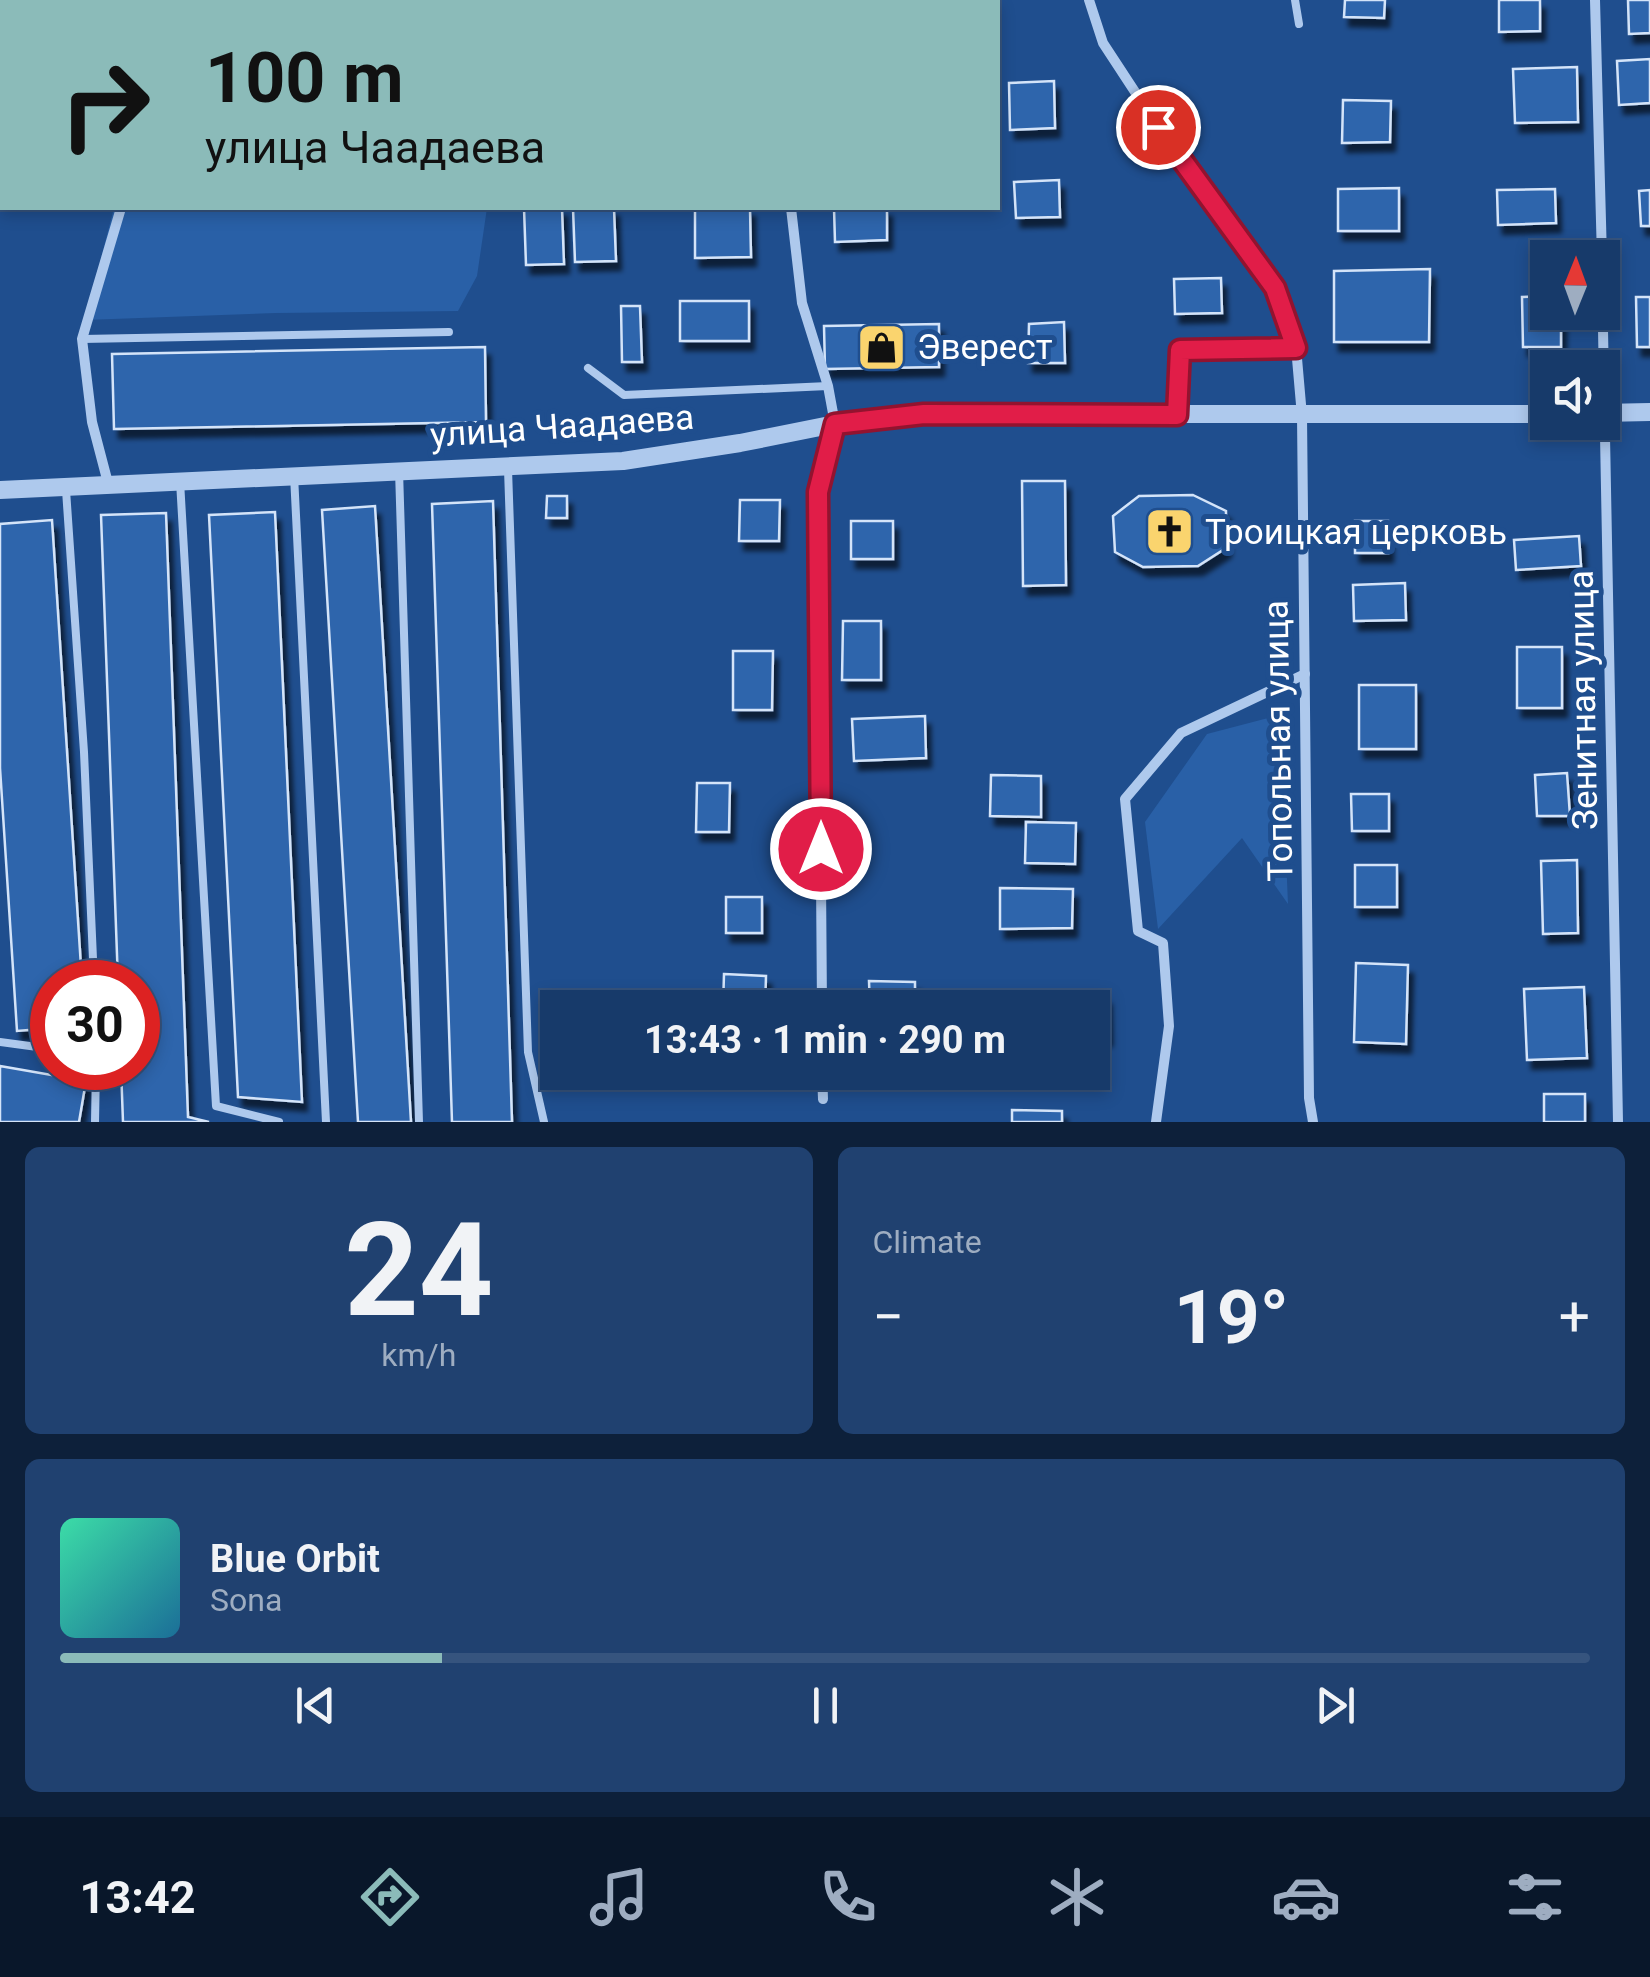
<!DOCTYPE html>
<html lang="en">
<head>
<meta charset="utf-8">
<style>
	:root { --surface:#173a6a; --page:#204170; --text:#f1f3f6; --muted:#9eadc1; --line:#36547e; --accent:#8bbbb9 }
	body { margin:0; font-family:Roboto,sans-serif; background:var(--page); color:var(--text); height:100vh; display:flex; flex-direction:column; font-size:38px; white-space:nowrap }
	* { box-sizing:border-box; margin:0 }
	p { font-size:32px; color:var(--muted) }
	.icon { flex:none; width:55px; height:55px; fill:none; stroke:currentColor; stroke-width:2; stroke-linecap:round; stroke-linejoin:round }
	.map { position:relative; height:1122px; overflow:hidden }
	.side { display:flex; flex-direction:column; gap:25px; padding:25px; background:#0d203a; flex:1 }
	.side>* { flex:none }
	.banner { position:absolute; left:0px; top:0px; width:1000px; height:210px; box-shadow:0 5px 15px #0003,0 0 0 2px var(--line); background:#8bbbb9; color:#111; overflow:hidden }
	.needle { width:65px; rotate:1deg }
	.tools { position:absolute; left:1530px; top:240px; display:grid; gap:20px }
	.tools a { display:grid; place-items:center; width:90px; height:90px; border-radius:0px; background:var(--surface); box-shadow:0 5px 15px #0003,0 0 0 2px var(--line); font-size:50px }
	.speed { position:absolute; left:30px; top:960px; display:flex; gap:20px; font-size:50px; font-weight:700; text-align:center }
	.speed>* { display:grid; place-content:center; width:130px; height:130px; border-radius:50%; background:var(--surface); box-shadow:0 5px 15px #0003,0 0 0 2px var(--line); line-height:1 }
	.speed .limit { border:15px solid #d22; background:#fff; color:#111 }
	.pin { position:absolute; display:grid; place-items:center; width:85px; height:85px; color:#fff; margin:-42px; border:5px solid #fff; border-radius:50%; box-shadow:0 2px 10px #0007 }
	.me { position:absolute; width:110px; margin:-55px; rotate:0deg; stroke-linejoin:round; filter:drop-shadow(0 0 8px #0008) }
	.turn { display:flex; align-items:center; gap:35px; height:210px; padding:0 40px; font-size:45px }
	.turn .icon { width:130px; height:130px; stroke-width:2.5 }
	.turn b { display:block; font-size:70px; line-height:85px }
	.big { font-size:75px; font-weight:700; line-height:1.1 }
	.side .card { flex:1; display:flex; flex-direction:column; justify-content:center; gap:15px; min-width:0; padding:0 35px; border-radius:15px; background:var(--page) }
	.side .dial { align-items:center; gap:0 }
	.dial b { font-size:130px; line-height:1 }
	.song { display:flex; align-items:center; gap:30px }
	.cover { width:120px; height:120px; border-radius:15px; background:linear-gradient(135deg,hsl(160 70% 55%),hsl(200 70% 35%)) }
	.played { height:10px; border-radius:5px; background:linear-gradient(90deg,var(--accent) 25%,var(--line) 25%) }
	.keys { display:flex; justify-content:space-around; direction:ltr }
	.heat { display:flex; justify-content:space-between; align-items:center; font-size:55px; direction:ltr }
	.side .tiles { flex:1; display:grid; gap:25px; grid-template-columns:1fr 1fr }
	.card:last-child { grid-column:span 2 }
	.trip { position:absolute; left:540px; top:990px; width:570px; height:100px; border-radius:0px; background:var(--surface); box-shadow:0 5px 15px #0003,0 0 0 2px var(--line); font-weight:700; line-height:100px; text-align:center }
	.tab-bar { display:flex; height:160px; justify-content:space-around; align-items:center; background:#09172a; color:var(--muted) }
	.tab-bar .icon { width:70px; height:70px }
	.tab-bar .active { color:var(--accent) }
	.tab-bar b { font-size:45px; color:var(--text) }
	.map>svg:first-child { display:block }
</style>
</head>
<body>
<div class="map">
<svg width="1650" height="1122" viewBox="0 0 1650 1122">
	<defs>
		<filter id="shadow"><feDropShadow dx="5" dy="9" stdDeviation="2.5" flood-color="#0009"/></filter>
	</defs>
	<rect width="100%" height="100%" fill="#1f4e8e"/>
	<g fill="#2960a7">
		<polygon points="114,208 487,208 477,276 458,311 276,313 85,320"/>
		<polygon points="1280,715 1288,904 1242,838 1158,929 1145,822 1207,734"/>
	</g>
	<g fill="#2f65ac" stroke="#d4e4f9" stroke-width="2.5" filter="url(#shadow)">
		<polygon points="1345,0 1385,0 1384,18 1344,17"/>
		<polygon points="1499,0 1540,0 1540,31 1499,32"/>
		<polygon points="1628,0 1650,0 1650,33 1629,34"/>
		<polygon points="1650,59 1650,103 1619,105 1617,61"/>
		<polygon points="1577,67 1578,122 1515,123 1513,69"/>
		<polygon points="1054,81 1055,128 1010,130 1009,83"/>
		<polygon points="1343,100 1391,101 1390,142 1342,143"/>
		<polygon points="1059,180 1060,217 1016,218 1014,182"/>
		<polygon points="1399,188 1399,231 1338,231 1338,189"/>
		<polygon points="1555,189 1556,223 1498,225 1497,190"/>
		<polygon points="1650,190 1650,226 1641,226 1639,191"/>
		<polygon points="524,208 562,208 564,264 526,265"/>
		<polygon points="573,208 614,208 616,261 575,262"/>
		<polygon points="695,208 750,208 751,257 695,258"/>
		<polygon points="834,208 887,208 887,240 835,242"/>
		<polygon points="1430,269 1429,342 1334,342 1334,271"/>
		<polygon points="1221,278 1222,313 1175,314 1174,279"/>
		<polygon points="1548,296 1548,312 1561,312 1561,347 1523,347 1522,297"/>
		<polygon points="1636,297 1650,297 1650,347 1637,347"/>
		<rect x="680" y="301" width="69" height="40"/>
		<polygon points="621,306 640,306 642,362 622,362"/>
		<polygon points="1064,322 1065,363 1028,363 1029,324"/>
		<polygon points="939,324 939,367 825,369 824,326"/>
		<polygon points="485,347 486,422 114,429 112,354"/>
		<polygon points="1022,481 1065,481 1066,585 1023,586"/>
		<polygon points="1193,495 1226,511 1226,548 1198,566 1143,567 1115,552 1113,516 1139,496"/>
		<polygon points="547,496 567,496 567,518 546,518"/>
		<polygon points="740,500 780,500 779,541 739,541"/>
		<polygon points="493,501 512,1122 452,1122 432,504"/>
		<polygon points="375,506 411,1122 358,1122 322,510"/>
		<polygon points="275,512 302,1102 238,1097 209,515"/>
		<polygon points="166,513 188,1117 209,1122 123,1122 121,1068 138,1068 138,982 118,982 101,515"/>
		<polygon points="52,520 82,982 52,982 52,1028 17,1031 0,768 0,524"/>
		<rect x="851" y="521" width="42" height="38"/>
		<rect x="1355" y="521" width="33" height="32"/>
		<polygon points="1579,536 1581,566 1516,570 1514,540"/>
		<polygon points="1405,583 1406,620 1354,621 1353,585"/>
		<polygon points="843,621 881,621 881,680 842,680"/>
		<rect x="1517" y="647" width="45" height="61"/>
		<polygon points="733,651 773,651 772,710 733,710"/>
		<rect x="1359" y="685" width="57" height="64"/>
		<polygon points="925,716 926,758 854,761 852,719"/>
		<polygon points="1567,773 1570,816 1537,816 1535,775"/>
		<polygon points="991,775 1041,776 1041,817 990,816"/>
		<polygon points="697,783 730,783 729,832 696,832"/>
		<polygon points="1351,794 1389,794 1389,831 1352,831"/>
		<polygon points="1026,822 1076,823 1075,864 1025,863"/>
		<polygon points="1577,860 1578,933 1543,934 1541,861"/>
		<rect x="1355" y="865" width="42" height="42"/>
		<polygon points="1000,888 1073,889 1072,928 1000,929"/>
		<rect x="726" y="897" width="36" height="36"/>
		<polygon points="1356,963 1408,965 1406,1044 1354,1042"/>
		<polygon points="724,974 766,976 765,1008 723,1008"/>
		<polygon points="869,981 915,982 915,1008 870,1008"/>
		<polygon points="1584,987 1587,1058 1527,1060 1524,989"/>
		<polygon points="1106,996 1107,1037 1092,1037 1092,1008 1041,1008 1041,999"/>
		<polygon points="0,1066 86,1081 79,1122 0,1122"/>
		<rect x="1544" y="1094" width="41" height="28"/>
		<polygon points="1012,1110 1062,1111 1062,1122 1012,1122"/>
	</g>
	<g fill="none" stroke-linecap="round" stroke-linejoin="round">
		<g stroke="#aec9ed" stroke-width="8">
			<polyline points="1295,0 1299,24"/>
			<polyline points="82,339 449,332"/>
			<polyline points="588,368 624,395 828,386"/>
			<polyline points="1177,415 1181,350 1296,347"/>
			<polyline points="508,469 528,1052 544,1122"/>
			<polyline points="399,470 419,1122"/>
			<polyline points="294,475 326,1122"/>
			<polyline points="180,481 216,1106 279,1122"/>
			<polyline points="66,490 84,752 94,982"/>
			<polyline points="0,1042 52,1049"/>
			<polyline points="95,1122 96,1068"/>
		</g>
		<g stroke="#aec9ed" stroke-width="10">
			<polyline points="1089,0 1103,43 1158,127 1275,288 1296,347 1302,416 1309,1098 1313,1122"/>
			<polyline points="1595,0 1602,258"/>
			<polyline points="228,2 229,0"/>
			<polyline points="787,2 787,0"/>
			<polyline points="791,208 802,303 828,386 835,424 818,492 822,1008"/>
			<polyline points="1602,277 1618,1122"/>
			<polyline points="108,483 92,422 82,339 121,208"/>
			<polyline points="822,1072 823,1099"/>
			<polyline points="1156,1122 1169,1026 1163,943 1138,931 1125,799 1181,733 1305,674"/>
		</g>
		<g stroke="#aec9ed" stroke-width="18">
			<polyline points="1602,413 1650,412"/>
			<polyline points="0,490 623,461 740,443 835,424 925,414 1548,414"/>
		</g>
	</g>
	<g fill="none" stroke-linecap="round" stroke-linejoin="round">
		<defs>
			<polyline id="route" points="821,849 818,492 835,424 924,414 1177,415 1180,350 1296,348 1275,288 1158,127"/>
		</defs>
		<use href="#route" stroke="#92132f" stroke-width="25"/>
		<use href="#route" stroke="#e11d48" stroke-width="18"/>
	</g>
	<defs>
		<symbol id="shop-square" viewBox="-11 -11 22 22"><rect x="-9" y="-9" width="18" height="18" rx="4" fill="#fad46e" stroke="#1f4e8e"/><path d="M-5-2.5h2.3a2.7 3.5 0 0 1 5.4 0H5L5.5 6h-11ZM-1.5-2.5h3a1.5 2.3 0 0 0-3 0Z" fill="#111"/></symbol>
		<symbol id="church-square" viewBox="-11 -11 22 22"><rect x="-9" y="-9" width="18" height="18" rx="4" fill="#fad46e" stroke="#1f4e8e"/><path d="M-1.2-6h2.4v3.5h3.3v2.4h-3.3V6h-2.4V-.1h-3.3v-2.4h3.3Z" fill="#111"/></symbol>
	</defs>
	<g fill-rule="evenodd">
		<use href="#shop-square" x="854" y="320" width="55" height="55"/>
		<use href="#church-square" x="1142" y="504" width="55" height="55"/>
	</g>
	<g text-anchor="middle" stroke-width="10" stroke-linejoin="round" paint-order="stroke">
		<g font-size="35" fill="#fff" stroke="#1f4e8e" text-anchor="start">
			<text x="917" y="359">Эверест</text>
			<text x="1205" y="544">Троицкая церковь</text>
		</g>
		<g font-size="35" fill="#fff" stroke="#1f4e8e">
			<text transform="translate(562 426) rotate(-4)" y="12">улица Чаадаева</text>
			<text transform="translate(1583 700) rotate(-91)" y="12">Зенитная улица</text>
			<text transform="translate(1278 741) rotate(-91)" y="12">Топольная улица</text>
		</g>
	</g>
</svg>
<div class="tools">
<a><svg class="needle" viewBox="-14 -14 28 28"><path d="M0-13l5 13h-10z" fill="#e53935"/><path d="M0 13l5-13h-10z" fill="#9eadc1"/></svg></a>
<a><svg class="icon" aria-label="sound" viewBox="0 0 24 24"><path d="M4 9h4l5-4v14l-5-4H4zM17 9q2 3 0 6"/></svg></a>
</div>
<div class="speed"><div class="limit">30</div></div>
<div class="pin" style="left:1158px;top:127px;background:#d93025"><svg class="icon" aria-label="arrive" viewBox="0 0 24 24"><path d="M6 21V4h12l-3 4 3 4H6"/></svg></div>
<svg class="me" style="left:821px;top:849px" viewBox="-20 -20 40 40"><circle r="17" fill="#e11d48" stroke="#fff" stroke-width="3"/><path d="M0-11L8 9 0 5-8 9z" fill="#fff"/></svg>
<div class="trip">13:43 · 1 min · 290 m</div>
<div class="banner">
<div class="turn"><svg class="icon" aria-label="right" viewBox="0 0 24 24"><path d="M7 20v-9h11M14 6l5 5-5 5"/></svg><div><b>100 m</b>улица Чаадаева</div></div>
</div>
</div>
<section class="side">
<div class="tiles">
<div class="card dial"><b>24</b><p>km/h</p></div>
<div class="card"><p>Climate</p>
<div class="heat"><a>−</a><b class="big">19°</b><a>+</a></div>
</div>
<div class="card">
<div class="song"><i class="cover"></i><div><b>Blue Orbit</b><p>Sona</p></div></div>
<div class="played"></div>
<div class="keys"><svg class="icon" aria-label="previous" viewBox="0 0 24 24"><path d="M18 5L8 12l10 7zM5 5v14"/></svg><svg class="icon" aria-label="pause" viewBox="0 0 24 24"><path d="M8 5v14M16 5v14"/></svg><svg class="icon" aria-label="next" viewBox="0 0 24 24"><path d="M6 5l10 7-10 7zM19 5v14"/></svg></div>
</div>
</div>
</section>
<nav class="tab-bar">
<b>13:42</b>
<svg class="icon active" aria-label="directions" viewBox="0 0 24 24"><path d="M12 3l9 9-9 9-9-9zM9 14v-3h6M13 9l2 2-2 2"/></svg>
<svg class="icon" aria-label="music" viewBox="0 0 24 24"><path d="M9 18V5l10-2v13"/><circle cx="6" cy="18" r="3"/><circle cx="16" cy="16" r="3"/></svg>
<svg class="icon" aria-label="phone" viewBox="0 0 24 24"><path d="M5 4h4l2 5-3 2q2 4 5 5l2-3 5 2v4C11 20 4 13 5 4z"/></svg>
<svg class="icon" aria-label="climate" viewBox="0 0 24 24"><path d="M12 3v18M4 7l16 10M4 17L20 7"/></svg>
<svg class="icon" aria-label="car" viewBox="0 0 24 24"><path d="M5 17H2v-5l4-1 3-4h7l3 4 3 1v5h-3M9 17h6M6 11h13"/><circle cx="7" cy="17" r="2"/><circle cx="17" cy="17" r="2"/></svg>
<svg class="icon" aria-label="filters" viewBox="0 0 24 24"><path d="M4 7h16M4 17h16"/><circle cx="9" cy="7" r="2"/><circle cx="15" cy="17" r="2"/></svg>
</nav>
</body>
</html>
